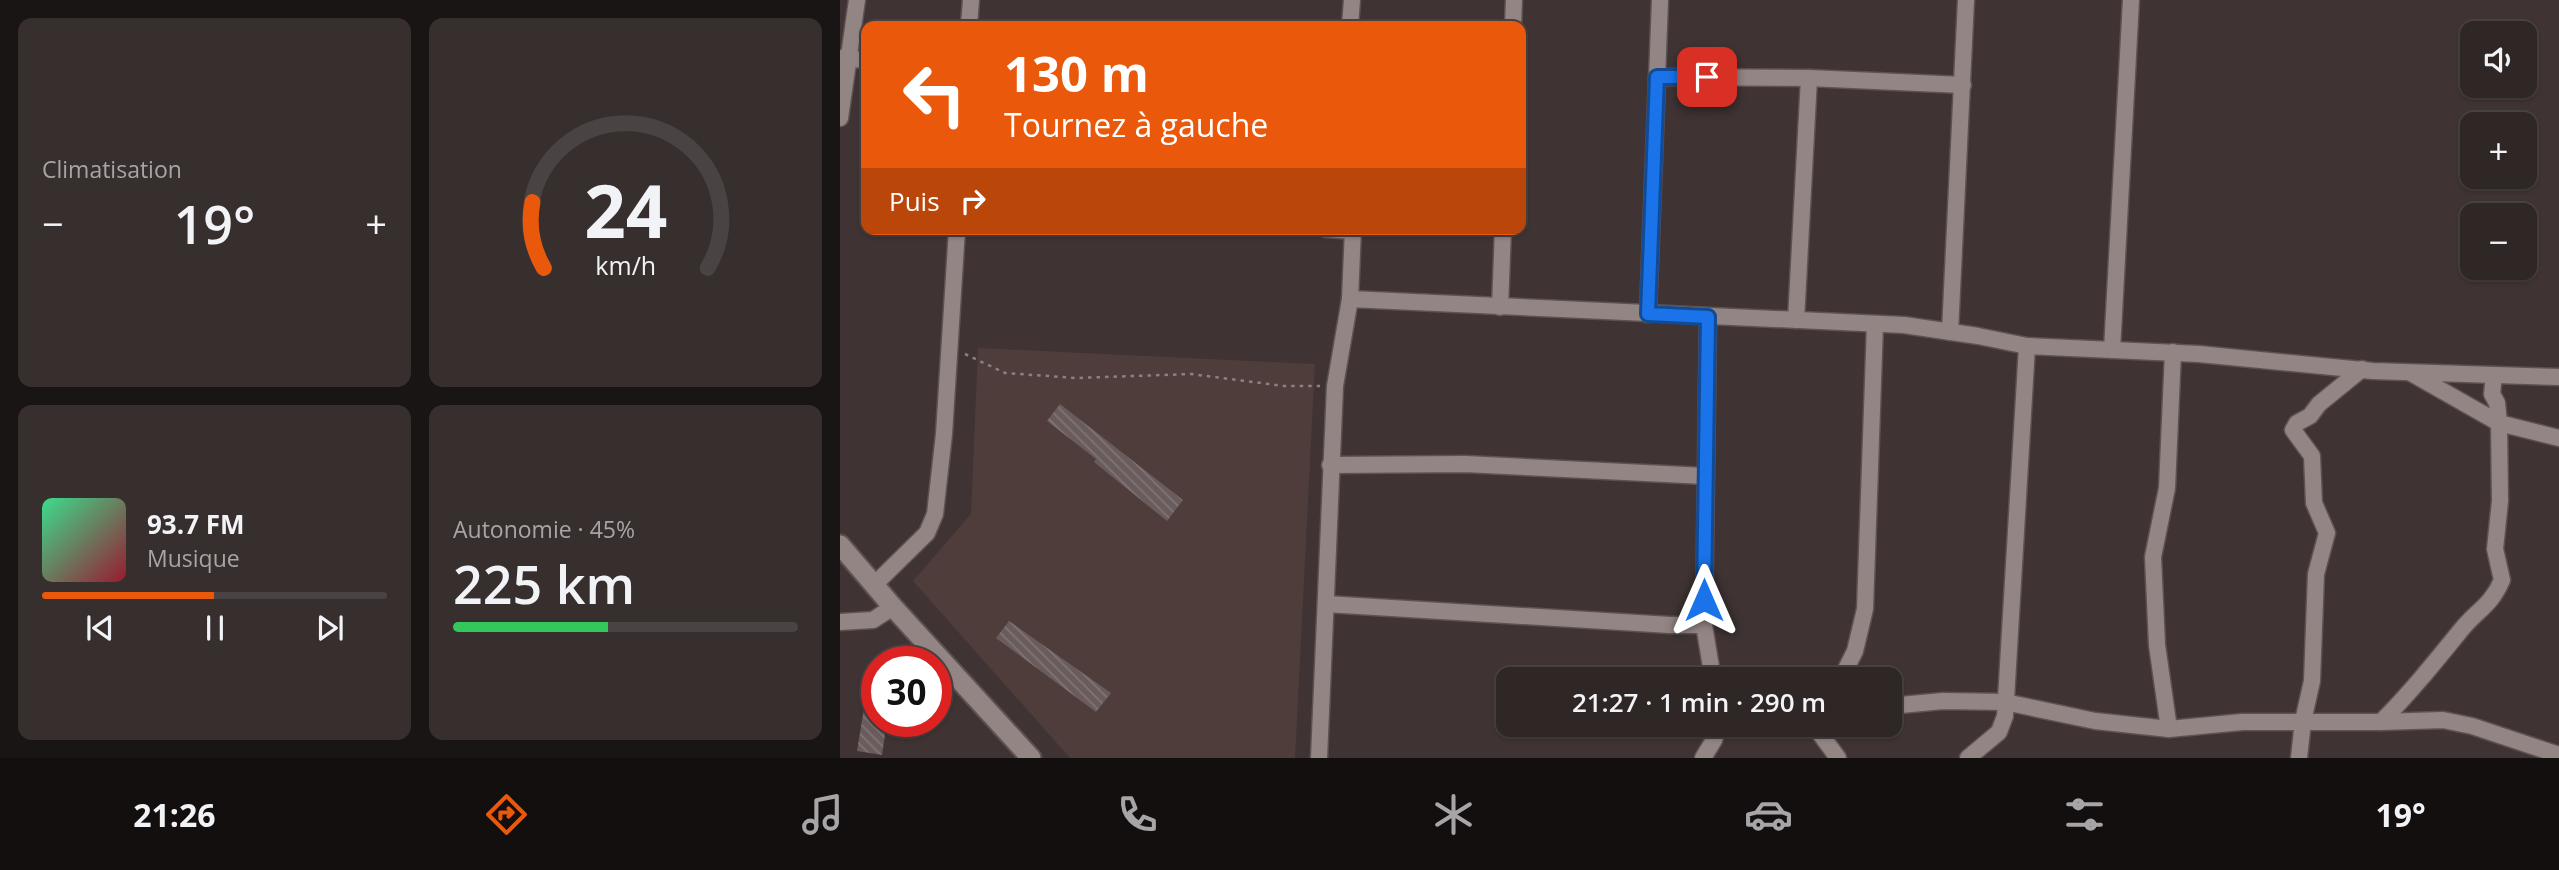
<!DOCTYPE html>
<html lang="fr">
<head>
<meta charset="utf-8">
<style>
	:root { --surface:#2f2626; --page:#372e2e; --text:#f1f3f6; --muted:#a7a5a7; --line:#4a4343; --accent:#ea580c }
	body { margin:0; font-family:"Open Sans",sans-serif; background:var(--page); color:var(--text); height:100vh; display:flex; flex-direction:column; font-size:26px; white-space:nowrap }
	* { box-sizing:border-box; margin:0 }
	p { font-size:23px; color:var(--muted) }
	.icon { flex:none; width:38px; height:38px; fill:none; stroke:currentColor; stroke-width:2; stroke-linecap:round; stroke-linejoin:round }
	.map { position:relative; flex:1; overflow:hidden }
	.side { display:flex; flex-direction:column; gap:18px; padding:18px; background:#1a1515; width:840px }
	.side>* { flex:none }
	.top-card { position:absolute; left:21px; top:21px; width:665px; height:214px; border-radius:14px; box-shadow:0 2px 5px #0004,0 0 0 2px var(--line); background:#ea580c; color:#fff; overflow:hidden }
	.fabs { position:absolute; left:1620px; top:21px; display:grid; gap:14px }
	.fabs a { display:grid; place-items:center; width:77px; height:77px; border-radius:14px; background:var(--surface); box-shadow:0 2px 5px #0004,0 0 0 2px var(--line); font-size:35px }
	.speed { position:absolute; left:21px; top:646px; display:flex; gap:14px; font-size:35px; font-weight:700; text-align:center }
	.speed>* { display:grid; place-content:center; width:91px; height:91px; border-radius:50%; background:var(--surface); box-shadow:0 2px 5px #0004,0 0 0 2px var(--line); line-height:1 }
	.speed .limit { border:10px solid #d22; background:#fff; color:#111 }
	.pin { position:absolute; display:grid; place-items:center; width:60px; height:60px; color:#fff; margin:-30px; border-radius:14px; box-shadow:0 4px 10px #0006 }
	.me { position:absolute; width:77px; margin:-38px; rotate:0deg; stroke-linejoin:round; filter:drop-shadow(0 0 5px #0008) }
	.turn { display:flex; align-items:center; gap:24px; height:147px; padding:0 28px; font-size:32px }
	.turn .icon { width:91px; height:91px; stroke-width:2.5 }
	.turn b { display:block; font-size:49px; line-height:60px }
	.then { display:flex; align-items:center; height:66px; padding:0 28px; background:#0003; gap:14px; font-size:26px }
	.big { font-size:52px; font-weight:600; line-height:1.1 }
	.side .widget { flex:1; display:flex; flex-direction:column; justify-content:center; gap:10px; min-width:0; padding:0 24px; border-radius:14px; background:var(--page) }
	.side .dial { align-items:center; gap:0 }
	.dial svg { height:182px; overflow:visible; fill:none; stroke:var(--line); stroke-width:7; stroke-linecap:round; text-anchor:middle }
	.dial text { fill:var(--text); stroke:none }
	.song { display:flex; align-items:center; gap:21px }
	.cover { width:84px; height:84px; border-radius:10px; background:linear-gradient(135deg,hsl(150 70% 55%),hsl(350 70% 35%)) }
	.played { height:7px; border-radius:4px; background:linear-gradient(90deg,var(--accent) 50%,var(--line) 50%) }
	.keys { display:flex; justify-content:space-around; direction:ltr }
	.heat { display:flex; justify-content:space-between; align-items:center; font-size:38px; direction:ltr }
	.charge { height:10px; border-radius:5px; background:linear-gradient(90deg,#34c759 45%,var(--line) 0) }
	.side .tiles { flex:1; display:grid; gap:18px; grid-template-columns:repeat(2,1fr) }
	.trip { position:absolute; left:656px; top:667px; width:406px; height:70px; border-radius:14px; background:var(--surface); box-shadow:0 2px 5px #0004,0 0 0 2px var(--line); font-weight:600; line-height:70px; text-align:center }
	.tabs { display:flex; height:112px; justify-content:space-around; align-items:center; background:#130f0f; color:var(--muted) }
	.tabs .icon { width:49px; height:49px }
	.tabs .selected { color:var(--accent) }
	.tabs b { font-size:32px; color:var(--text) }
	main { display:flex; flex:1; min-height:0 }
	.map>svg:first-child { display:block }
</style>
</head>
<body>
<main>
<section class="side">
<div class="tiles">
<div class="widget"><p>Climatisation</p>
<div class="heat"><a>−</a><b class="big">19°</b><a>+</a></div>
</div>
<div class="widget dial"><svg viewBox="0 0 100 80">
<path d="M14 69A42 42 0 1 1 86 69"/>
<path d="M14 69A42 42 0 0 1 9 40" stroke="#ea580c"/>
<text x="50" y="56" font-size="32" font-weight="700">24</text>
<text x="50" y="72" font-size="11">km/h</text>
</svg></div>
<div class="widget">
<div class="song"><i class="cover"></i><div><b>93.7 FM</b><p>Musique</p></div></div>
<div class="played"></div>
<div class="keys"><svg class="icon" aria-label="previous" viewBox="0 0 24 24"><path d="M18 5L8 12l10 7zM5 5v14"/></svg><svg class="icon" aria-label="pause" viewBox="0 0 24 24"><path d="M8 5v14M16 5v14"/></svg><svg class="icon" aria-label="next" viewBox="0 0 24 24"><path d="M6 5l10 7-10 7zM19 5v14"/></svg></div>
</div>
<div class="widget"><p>Autonomie · 45%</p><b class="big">225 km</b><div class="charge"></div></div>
</div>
</section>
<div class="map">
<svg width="1719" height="758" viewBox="0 0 1719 758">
	<defs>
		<pattern id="building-back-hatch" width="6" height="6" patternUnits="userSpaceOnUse" patternTransform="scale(1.75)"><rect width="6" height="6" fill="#6a5c5c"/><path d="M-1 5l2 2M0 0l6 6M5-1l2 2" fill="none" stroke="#807474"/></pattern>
	</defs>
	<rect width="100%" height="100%" fill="#3f3333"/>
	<polygon fill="#4f3d3c" points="138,348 475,364 455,758 230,758 73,581 131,514"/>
	<g fill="url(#building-back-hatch)">
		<polygon points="220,404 343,500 327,521 254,462 256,459 207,421"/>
		<polygon points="169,621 271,693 256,712 156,638"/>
		<polygon points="25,702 37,704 37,721 47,721 42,755 17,751"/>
	</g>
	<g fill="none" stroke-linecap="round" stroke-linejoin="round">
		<defs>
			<g id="minor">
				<polyline points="129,26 131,0"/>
				<polyline points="510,26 512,0"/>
				<polyline points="673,26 674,0"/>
				<polyline points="0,58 26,60"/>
				<polyline points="817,77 969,78 1123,85"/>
				<polyline points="0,118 17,0"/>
				<polyline points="486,229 514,231"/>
				<polyline points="510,299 1064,325 1138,336 1187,346 1359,354 1533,371 1719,377"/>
				<polyline points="660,307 663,229"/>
				<polyline points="808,314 820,0"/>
				<polyline points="868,317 864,625 873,679"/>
				<polyline points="956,320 969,78"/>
				<polyline points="1110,332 1126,0"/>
				<polyline points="1272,350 1291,0"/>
				<polyline points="1571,373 1659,423 1719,438"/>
				<polyline points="490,465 625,464 865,476"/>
				<polyline points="34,585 87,533 95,514 104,434 117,229"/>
				<polyline points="486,604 830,625 864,625"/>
				<polyline points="0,622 33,620 53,607"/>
				<polyline points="1001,679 1015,651 1025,609 1035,324"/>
				<path d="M 1050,706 L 1103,701 L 1165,702 L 1255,721 L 1329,729 L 1402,722 L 1541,722 C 1570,693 1595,662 1621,630 C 1637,610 1651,606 1662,580 L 1655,549 L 1660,501 L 1659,423 L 1657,403 L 1652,394 L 1654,375"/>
				<polyline points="1541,722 1603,720 1632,726 1719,755"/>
				<polyline points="973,724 998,758"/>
				<polyline points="1329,729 1317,645 1313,557 1327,488 1333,352"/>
				<polyline points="479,758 495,386 510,299 513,229"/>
				<polyline points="863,758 874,740 879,724"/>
				<polyline points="1128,758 1159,732 1165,716 1187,346"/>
				<polyline points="1459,758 1463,721 1472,681 1476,574 1487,533 1474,503 1472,456 1453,430 1457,423 1470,416 1479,404 1522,369"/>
			</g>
			<polyline id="tertiary" points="0,545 53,607 191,758"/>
		</defs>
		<use href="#minor" stroke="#5d5252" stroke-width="19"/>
		<use href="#tertiary" stroke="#5d5252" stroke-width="23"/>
		<polyline stroke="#8b8080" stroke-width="2.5" stroke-dasharray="3.5 5" stroke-linecap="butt" points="125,354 165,373 236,378 351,374 444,386 480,386"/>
		<use href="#minor" stroke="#948585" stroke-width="16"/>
		<use href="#tertiary" stroke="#948585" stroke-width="19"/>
	</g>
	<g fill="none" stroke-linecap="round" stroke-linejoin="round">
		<defs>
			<polyline id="route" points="864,600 868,317 808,314 817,77 867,77"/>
		</defs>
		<use href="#route" stroke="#114b97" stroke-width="18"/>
		<use href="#route" stroke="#1a73e8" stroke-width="12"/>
	</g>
</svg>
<div class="fabs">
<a><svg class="icon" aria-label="sound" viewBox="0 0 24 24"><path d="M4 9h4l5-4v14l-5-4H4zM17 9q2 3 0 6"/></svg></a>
<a>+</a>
<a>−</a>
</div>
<div class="speed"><div class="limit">30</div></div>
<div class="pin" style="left:867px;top:77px;background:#d93025"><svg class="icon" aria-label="arrive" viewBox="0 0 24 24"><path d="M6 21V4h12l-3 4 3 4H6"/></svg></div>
<svg class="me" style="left:864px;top:600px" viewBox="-20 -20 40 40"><path d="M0-17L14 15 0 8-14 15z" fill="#1a73e8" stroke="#fff" stroke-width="4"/></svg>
<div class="trip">21:27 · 1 min · 290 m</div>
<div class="top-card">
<div class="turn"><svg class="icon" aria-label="left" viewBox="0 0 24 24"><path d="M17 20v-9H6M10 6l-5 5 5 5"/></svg><div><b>130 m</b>Tournez à gauche</div></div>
<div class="then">Puis<svg class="icon" aria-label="right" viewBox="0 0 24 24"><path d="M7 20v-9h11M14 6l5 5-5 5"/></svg></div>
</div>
</div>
</main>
<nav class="tabs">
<b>21:26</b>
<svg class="icon selected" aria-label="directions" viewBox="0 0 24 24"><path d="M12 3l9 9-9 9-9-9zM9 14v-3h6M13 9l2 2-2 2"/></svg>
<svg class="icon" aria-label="music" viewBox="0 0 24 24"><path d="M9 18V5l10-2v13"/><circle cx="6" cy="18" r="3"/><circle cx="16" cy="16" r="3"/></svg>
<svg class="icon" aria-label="phone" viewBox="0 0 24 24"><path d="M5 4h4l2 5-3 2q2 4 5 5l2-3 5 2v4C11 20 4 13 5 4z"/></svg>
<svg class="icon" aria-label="climate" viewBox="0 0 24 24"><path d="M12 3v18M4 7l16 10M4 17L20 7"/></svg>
<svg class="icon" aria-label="car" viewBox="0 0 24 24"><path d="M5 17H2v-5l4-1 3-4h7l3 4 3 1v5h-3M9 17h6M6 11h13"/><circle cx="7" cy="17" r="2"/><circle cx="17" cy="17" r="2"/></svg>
<svg class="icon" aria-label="filters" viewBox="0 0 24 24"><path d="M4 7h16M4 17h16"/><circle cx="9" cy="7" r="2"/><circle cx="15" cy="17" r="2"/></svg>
<b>19°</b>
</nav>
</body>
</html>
